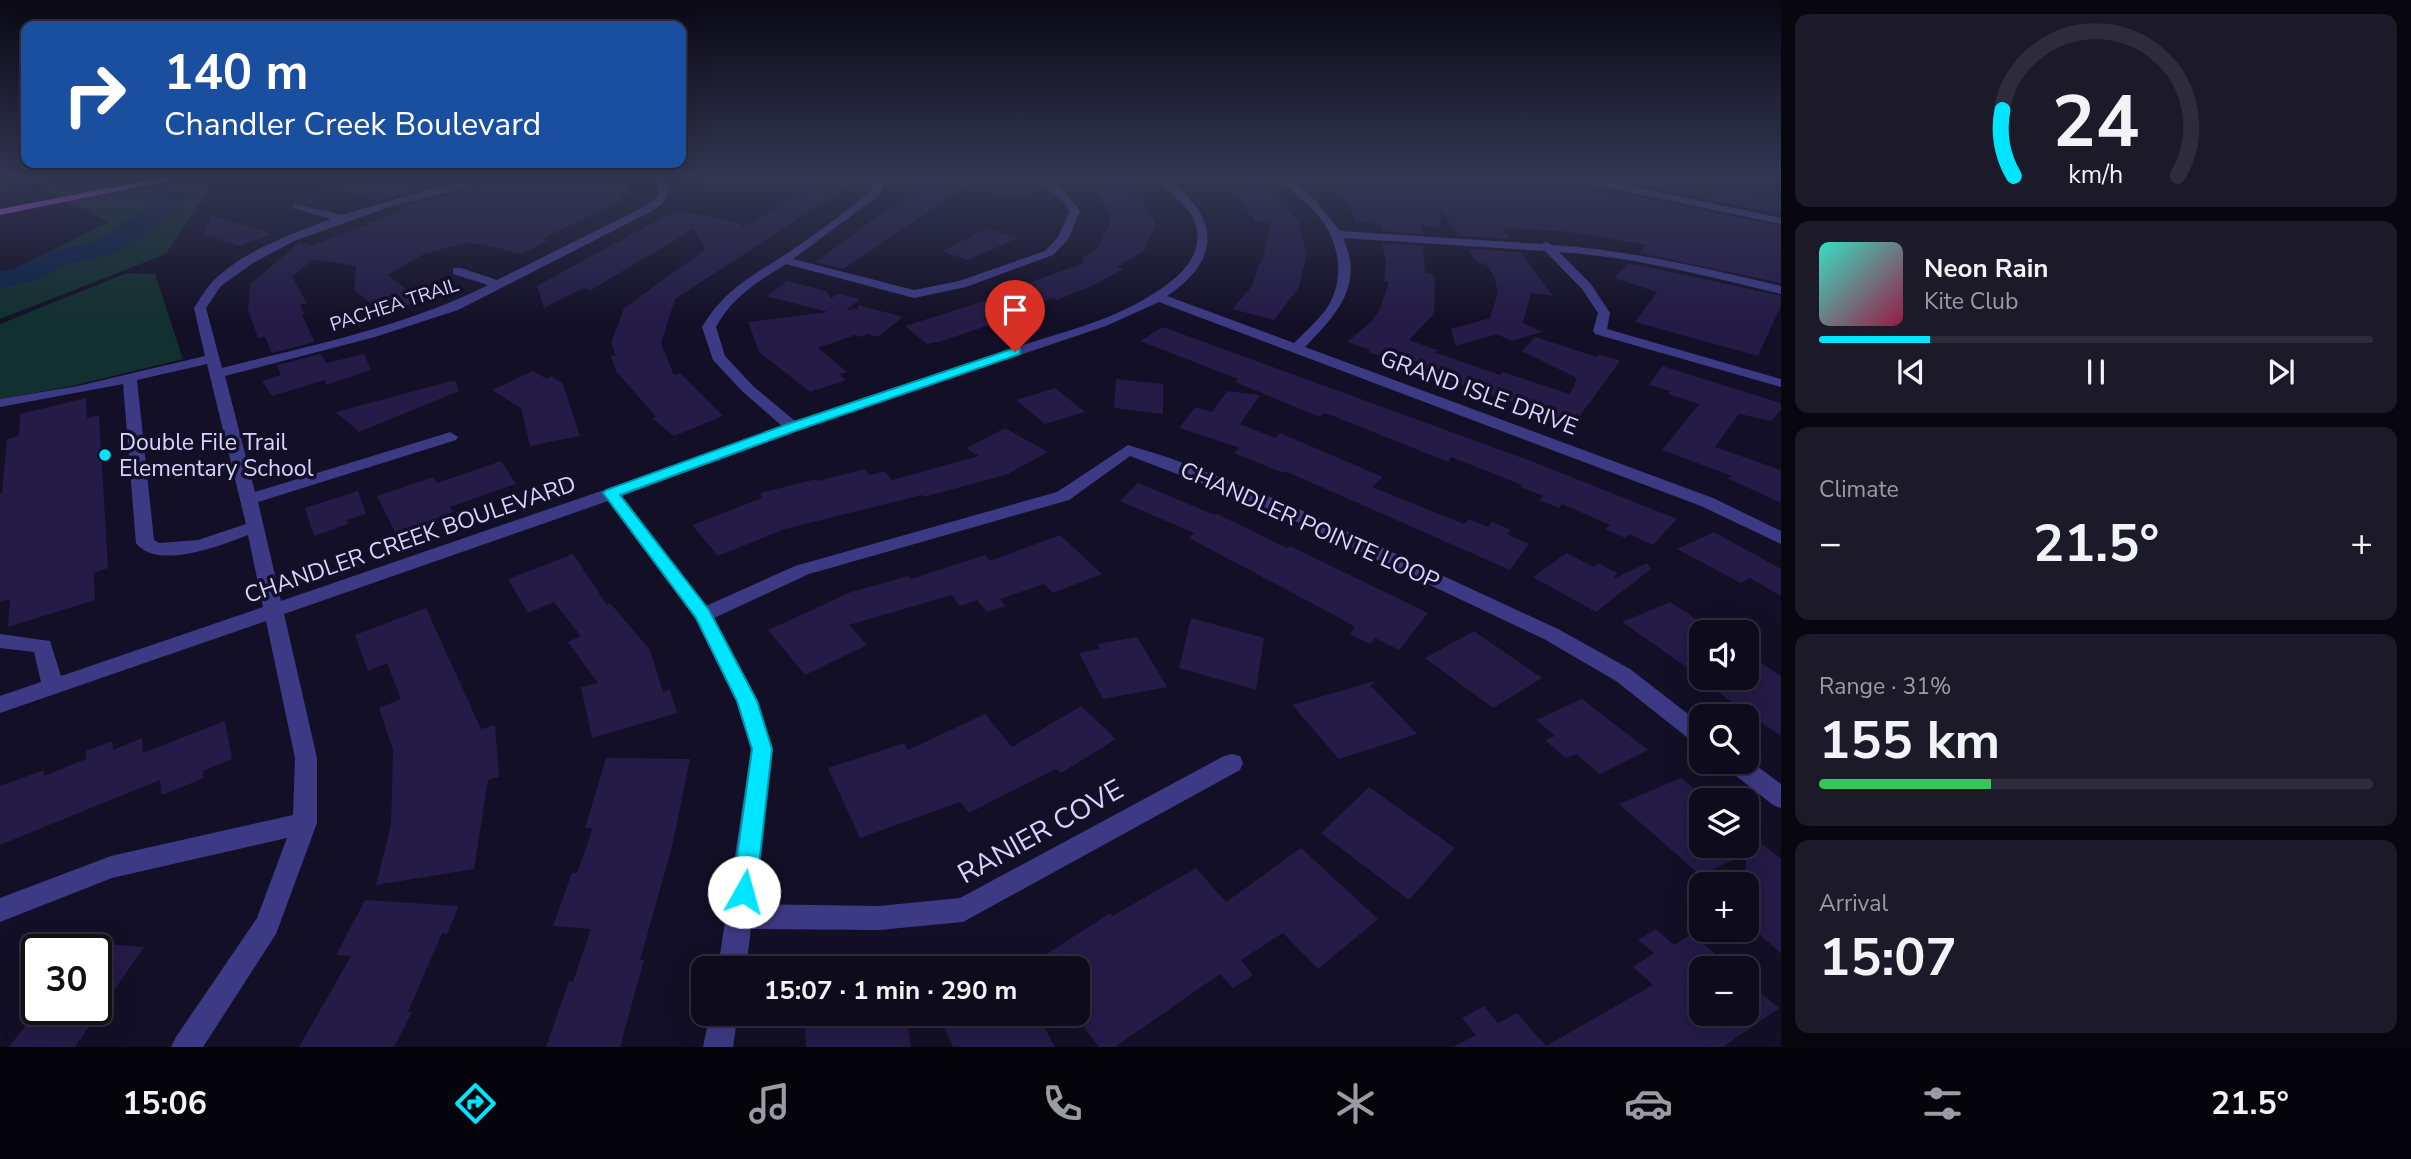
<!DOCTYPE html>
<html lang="en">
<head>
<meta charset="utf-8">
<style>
	:root { --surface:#0e0b1c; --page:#1c1929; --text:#f1f3f6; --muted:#9b9ba3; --line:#2e2b3b; --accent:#00e5ff }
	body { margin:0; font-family:"Nunito Sans",sans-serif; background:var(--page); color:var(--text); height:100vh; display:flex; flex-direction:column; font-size:26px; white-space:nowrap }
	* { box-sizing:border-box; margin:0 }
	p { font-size:23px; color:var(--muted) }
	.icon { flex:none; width:38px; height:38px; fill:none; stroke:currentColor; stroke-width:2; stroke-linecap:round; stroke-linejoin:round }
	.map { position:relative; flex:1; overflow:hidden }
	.side { display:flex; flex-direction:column; gap:14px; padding:14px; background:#08060f; width:630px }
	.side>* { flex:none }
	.guide { position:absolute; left:21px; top:21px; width:665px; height:147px; border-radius:14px; box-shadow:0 7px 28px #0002,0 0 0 2px var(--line); background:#1a4fa0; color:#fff; overflow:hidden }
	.controls { position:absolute; left:1689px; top:620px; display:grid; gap:14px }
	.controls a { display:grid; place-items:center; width:70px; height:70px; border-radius:14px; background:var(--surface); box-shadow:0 7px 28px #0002,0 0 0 2px var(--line); font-size:35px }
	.speed { position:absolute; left:21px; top:934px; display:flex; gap:14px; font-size:35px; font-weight:700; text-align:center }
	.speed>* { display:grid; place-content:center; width:91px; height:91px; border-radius:50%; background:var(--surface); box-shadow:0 7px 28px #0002,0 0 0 2px var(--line); line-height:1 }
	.speed .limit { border:4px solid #111; border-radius:10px; background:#fff; color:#111 }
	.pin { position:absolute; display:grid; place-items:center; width:60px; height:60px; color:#fff; margin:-72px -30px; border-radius:50% 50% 50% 0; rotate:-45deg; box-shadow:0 0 7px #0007 }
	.pin .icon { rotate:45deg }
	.me { position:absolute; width:77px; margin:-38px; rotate:7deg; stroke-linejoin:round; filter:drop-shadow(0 0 5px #0008) }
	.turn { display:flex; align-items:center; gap:24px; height:147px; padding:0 28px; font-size:32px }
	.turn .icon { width:91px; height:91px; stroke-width:2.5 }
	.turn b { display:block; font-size:49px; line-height:60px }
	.big { font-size:52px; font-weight:700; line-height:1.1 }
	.side .tile { flex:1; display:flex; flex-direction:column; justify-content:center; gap:10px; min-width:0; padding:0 24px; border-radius:14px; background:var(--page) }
	.side .dial { align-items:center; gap:0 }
	.dial svg { height:182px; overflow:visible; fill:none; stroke:var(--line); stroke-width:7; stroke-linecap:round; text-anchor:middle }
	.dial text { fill:var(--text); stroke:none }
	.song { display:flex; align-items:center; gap:21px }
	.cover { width:84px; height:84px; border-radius:10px; background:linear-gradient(135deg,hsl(170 70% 55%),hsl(340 70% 35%)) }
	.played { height:7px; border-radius:4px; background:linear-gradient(90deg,var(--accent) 20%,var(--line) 20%) }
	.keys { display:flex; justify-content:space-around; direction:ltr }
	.heat { display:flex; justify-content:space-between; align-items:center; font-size:38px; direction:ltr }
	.charge { height:10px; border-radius:5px; background:linear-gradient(90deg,#34c759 31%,var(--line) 0) }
	.trip { position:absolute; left:691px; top:956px; width:399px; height:70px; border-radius:14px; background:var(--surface); box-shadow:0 7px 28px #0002,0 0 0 2px var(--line); font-weight:700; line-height:70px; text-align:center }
	.tabs { display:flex; height:112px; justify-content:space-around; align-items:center; background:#06040b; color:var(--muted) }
	.tabs .icon { width:49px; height:49px }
	.tabs .current { color:var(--accent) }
	.tabs b { font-size:32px; color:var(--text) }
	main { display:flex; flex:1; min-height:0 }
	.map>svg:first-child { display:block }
</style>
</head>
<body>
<main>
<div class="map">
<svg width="1781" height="1047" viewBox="0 0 1781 1047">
	<rect width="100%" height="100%" fill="#130f26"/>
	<g fill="#12302f">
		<polygon points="35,176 213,176 205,195 166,254 0,319 0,276 109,222 53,194"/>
		<polygon points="127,273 155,274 183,359 72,386 0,399 0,324"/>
	</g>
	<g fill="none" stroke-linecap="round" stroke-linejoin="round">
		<polygon fill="#0c2248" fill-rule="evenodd" points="182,176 206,176 199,189 171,215 113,254 67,264 35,280 0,289 0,271 15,268 48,252 94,242 153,205 180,181"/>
	</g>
	<g fill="#241b47">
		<polygon points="309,176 373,176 438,184 379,201 309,181"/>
		<polygon points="518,176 522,176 523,186 596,176 621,176 631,193 621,194 620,202 542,239 548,241 521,254 482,244 465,243 424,254 388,275 421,301 383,313 354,290 356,266 313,259 292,277 307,303 300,305 305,314 302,315 315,342 272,353 265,337 258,338 248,311 250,284 300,242 312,246 406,209 398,207"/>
		<polygon points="834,176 864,176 675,299 661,344 674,375 680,373 723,416 674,436 653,419 656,417 616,371 611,356 616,356 611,343 624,308 706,249 693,229 591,290 583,288 544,308 537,286 676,210 741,223 741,228"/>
		<polygon points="942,176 1019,176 1030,194 998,198 975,180 843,269 816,262 872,220"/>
		<polygon points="1088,176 1109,176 1143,202 1156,223 1144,251 1117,267 1123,269 1096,284 1057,300 1053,298 998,317 1001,319 989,325 942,341 927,344 905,326 991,299 991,294 1012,289 1084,263 1083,257 1096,250 1110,224 1109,212"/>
		<polygon points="1219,176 1249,176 1256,180 1301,223 1298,223 1307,253 1299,287 1274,320 1232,309 1252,286 1260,262 1262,263 1271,221 1255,221 1253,216 1249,216 1243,202"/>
		<polygon points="1348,176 1483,176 1531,181 1612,194 1614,192 1781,226 1781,283 1639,253 1646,245 1570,232 1502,228 1510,239 1459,236 1440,209 1441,227 1421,225 1422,234 1382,231 1381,224 1356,222 1334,178"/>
		<polygon points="1632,176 1673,176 1781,198 1781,215 1625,182"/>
		<polygon points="212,215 272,234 240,246 203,234"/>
		<polygon points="987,228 1019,238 967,260 943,251"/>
		<polygon points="1382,243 1423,246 1425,273 1433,274 1435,279 1434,314 1409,340 1440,351 1434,352 1500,375 1503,372 1570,394 1577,378 1522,351 1535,337 1597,357 1599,354 1620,361 1574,424 1368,352 1371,350 1347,342 1372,321 1380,309 1389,282 1384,281 1386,262"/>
		<polygon points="1468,249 1520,252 1553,296 1531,293 1523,323 1543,332 1511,341 1497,334 1456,346 1451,329 1490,318 1498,292 1494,276 1486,264 1478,263"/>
		<polygon points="1629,263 1781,296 1781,305 1758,356 1635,322 1657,292 1614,278"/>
		<polygon points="788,281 826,291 831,298 839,294 860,299 846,310 858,309 858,305 903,317 878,337 867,334 862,337 855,335 818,348 847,372 839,374 846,380 810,392 759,352 748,322 828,312 766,296"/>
		<polygon points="1163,327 1539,464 1677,519 1653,545 1629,534 1625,538 1605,529 1610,525 1562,504 1559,508 1539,500 1543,496 1521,487 1522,485 1451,457 1448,462 1333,416 1324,413 1320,417 1235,382 1238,379 1140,341"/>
		<polygon points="320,354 327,363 364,354 371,370 326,385 325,380 272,396 262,381 281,375 277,365"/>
		<polygon points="1662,366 1781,403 1781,410 1771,421 1739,414 1715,447 1781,470 1781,503 1727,478 1732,476 1662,450 1699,404 1668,394 1670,391 1649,385"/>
		<polygon points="533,371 547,379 551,376 563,384 580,436 530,446 521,408 492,390"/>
		<polygon points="1116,379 1163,384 1163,414 1114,408"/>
		<polygon points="455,380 459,391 359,432 336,412"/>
		<polygon points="1055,388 1085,412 1045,424 1016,400"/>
		<polygon points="1227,391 1260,395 1240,424 1275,438 1280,433 1383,477 1372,487 1464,524 1469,519 1488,527 1492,522 1511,530 1507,534 1529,544 1510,570 1285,471 1283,473 1234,453 1240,448 1179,428 1195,407 1212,412"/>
		<polygon points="86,398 87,418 99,415 108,568 94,573 95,600 8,627 10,599 0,602 0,494 2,493 7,439 19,436 20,414"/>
		<polygon points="1005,428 1048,452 1008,474 924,497 922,495 785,529 718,556 692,525 762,498 760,493 816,479 817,481 865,469 869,475 885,471 892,480 979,456 966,448"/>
		<polygon points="501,461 516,484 450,507 453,512 437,518 439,523 418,530 415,525 395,532 377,496 433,477 437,483"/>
		<polygon points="1138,483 1215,515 1217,514 1287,548 1290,546 1428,613 1399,650 1375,638 1370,644 1350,634 1355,627 1336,616 1189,538 1194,533 1120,501"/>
		<polygon points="358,491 366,514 347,520 348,524 314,536 305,508"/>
		<polygon points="1714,532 1781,569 1781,596 1750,578 1741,583 1677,549"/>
		<polygon points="1060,535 1102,574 1053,593 1044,584 1000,599 1005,606 987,612 977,600 960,606 952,595 849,625 867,645 805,675 768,630 851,592 909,576 911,579 985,555 990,561"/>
		<polygon points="1567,553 1593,567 1598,563 1617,573 1613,579 1647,563 1651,569 1596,612 1533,577"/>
		<polygon points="573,554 607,605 610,603 650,650 663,692 670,690 677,713 592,738 581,687 598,683 568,642 581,636 554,602 528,613 508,579"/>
		<polygon points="1670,602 1716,632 1701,632 1701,677 1622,622"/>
		<polygon points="426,608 481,729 495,725 499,777 488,780 474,869 376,885 391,825 393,750 379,708 401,699 387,663 368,671 355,635"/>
		<polygon points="1191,618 1264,638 1256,690 1179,668"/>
		<polygon points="1474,631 1542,678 1493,708 1425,658"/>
		<polygon points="1137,637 1167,687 1103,699 1079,653 1100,649 1097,644"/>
		<polygon points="1746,653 1781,676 1781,736 1696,677 1746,677"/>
		<polygon points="1375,681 1368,689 1372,687 1417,734 1339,759 1292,705"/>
		<polygon points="1582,699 1648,750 1600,774 1576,754 1566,758 1545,740 1555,736 1536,720"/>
		<polygon points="1081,706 1116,739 1061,773 1056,769 969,813 960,802 860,838 828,768 904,743 908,750 985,714 1012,747"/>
		<polygon points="225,721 232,759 203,771 204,778 162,795 160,780 0,845 0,786 44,770 44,776 86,759 86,751 112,741 113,750 142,738 143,753"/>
		<polygon points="606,758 690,759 672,847 640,960 644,960 620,1047 546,1047 569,981 573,982 591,929 553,926 572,873 577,873 593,828 585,828"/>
		<polygon points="1681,778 1701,794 1701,845 1746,845 1746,831 1781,859 1781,953 1746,923 1746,854 1700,875 1619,804"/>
		<polygon points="1369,787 1455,848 1409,900 1321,833"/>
		<polygon points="1301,848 1378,919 1318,969 1283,933 1241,960 1253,975 1233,988 1220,974 1115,1047 1099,1047 1078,1019 1078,968 1025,968 1110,913 1112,916 1196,868 1226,902"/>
		<polygon points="365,900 459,906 447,934 442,933 408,1012 412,1012 394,1047 299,1047 351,956 336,955"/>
		<polygon points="1656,929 1674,945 1692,934 1732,968 1701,968 1701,1013 1746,1013 1746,981 1779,1008 1723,1047 1453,1047 1476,1035 1462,1018 1484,1006 1498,1023 1517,1013 1546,1046 1653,985 1633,967 1654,953 1638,940"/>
		<polygon points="96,943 144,947 75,1047 9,1047 37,1010 96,1010"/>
		<polygon points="804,1013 906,1013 911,1047 806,1047"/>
		<polygon points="937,1013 1037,1013 1055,1047 953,1047"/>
	</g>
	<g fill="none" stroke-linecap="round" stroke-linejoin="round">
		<g fill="#3d3a85" fill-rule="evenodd">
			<path d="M 493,176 L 515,176 L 392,206 L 294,241 L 253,263 L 221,286 L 206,308 L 222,368 C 312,345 405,327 488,285 L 453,274 L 453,268 L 461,268 L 497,280 L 644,207 L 654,200 L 659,192 L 657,183 L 651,176 L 661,176 L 667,182 L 669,192 L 662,204 L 652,211 L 458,310 L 375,337 L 225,376 L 255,492 L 444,434 L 450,432 L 458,437 L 456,440 L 258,502 L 281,601 L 604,490 L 782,426 L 743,392 L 713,360 L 702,327 C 726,287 755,275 792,250 C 819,232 845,212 870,192 L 874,181 L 870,176 L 880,176 L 884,181 L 879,195 L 793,259 L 914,290 L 959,281 L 1045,251 L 1058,237 L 1070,211 L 1060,198 L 1029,176 C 1051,176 1068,194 1080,211 L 1069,238 L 1053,255 L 966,287 L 914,298 L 786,264 C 757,282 732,297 716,327 L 725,356 L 753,386 L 795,421 C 868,396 941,372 1014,348 C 1059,333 1107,322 1148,297 C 1168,285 1193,268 1197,243 C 1202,210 1170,195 1151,176 C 1167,176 1177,185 1188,197 C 1224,235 1206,270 1167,296 L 1294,343 C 1304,333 1315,323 1324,312 C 1346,284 1341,243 1319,217 C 1307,201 1290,190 1276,176 L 1287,176 L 1314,199 L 1340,231 L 1541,244 L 1546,242 L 1552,245 C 1630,250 1705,268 1781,286 L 1781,294 C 1707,276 1635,257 1559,252 L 1591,284 L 1610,313 L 1607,329 L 1781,379 L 1781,387 L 1595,334 L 1593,331 L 1598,313 L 1582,289 L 1545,251 L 1343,238 C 1365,285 1336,315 1305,347 L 1713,498 L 1781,531 L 1781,544 L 1701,506 L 1159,302 L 1106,326 L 827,420 L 622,496 L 706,606 L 795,566 L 1057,492 L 1128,445 L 1170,458 L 1286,503 L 1558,629 L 1630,669 L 1701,724 L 1701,745 L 1693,742 L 1616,681 L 1544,639 L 1274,511 L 1130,456 L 1069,500 L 809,574 L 714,618 L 758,701 L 773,749 L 754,904 L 879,906 L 960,898 L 1224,756 L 1232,754 L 1240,756 L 1243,763 L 1240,770 L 963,922 L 879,930 L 751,929 L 746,968 L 718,968 L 751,749 L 736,701 L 695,618 L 608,501 L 284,614 L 317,758 L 317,823 L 276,934 L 203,1047 L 171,1047 L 176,1037 L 257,918 L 287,838 L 112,878 L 0,922 L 0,898 L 111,856 L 293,815 L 295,758 L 266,621 L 0,713 L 0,696 L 41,682 L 34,652 L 0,648 L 0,634 L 50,641 L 61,676 L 263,607 L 248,535 C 222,545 157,571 136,543 L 123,384 L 0,407 L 0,399 L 78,386 L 205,356 L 194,308 C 200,299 206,288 213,281 C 244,250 292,234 331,219 L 293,208 L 293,204 L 342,215 L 433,188 ZM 207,364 L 246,524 L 198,540 L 159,543 L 154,540 L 137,380 Z"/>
			<polygon points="1552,176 1574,176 1612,182 1781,218 1781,224"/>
			<polygon points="1746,758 1781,784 1781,808 1773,805 1726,768 1723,761 1746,761"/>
			<polygon points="710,1013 738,1013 733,1047 703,1047"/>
		</g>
		<polygon fill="#c25bff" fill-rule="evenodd" points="171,176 191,176 0,215 0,209"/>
	</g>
	<linearGradient id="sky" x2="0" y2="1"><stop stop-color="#0a0815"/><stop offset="0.55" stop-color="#333752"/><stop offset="1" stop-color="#333752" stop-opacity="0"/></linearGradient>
	<rect width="1781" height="322" fill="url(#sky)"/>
	<polygon fill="#00e5ff" stroke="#0095a6" stroke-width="2" points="1015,348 1020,349 1020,354 798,430 620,495 709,610 757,701 772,749 756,892 752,899 744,903 736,899 732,892 752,749 737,701 696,618 603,493 606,490 788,424"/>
	<circle fill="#00e5ff" stroke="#130f26" stroke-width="2.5" cx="105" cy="455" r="7"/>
	<g text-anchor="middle" stroke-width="7" stroke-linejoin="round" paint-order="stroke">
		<g font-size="19" fill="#d9d4ff" stroke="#130f26">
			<text transform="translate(394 304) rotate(-18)" y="7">PACHEA TRAIL</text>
		</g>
		<g font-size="23" fill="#d9d4ff" stroke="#130f26">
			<text transform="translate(1479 392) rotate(20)" y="8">GRAND ISLE DRIVE</text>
			<text transform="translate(1310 525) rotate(24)" y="8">CHANDLER POINTE LOOP</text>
			<text transform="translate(410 539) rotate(-19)" y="8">CHANDLER CREEK BOULEVARD</text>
		</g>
		<g font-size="23" fill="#d9d4ff" stroke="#130f26" text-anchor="start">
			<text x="119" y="450">Double File Trail<tspan x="119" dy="26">Elementary School</tspan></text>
		</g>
		<g font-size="28" fill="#d9d4ff" stroke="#130f26">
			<text transform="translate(1040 831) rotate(-29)" y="10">RANIER COVE</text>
		</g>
	</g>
</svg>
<div class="controls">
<a><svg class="icon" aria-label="sound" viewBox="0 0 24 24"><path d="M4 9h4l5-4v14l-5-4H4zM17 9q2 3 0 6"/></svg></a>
<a><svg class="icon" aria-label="search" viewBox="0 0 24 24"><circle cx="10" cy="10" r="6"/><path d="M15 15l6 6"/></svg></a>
<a><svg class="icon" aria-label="layers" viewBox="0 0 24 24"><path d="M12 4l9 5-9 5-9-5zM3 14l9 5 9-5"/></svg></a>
<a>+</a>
<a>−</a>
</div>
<div class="speed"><div class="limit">30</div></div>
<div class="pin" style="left:1015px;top:352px;background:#d93025"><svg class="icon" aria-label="arrive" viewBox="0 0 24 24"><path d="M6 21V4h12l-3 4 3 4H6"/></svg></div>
<svg class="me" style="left:744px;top:892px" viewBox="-20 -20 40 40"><circle r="19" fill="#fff"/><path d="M0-13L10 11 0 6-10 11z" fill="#00e5ff"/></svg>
<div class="trip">15:07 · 1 min · 290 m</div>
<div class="guide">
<div class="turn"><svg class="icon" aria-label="right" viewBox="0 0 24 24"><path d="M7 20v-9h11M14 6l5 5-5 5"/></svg><div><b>140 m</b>Chandler Creek Boulevard</div></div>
</div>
</div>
<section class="side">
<div class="tile dial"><svg viewBox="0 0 100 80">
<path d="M14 69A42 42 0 1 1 86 69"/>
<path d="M14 69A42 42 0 0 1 9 40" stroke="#00e5ff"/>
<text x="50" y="56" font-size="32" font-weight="700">24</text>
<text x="50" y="72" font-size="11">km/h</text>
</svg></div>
<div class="tile">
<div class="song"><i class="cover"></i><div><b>Neon Rain</b><p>Kite Club</p></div></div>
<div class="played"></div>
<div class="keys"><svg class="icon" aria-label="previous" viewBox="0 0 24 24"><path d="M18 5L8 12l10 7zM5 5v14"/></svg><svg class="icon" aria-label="pause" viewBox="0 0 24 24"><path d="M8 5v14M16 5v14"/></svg><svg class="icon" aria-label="next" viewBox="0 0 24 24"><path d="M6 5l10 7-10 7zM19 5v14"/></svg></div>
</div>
<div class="tile"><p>Climate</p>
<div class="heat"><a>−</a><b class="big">21.5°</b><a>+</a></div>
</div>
<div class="tile"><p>Range · 31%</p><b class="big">155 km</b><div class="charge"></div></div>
<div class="tile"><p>Arrival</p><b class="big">15:07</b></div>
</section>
</main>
<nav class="tabs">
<b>15:06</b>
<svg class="icon current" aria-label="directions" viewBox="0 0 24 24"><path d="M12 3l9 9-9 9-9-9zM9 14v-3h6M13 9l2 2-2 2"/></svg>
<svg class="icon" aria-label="music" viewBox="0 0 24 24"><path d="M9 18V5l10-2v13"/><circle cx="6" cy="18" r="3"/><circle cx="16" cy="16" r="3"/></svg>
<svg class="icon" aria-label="phone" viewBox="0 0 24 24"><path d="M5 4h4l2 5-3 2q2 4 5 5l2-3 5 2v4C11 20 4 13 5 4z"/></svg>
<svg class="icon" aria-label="climate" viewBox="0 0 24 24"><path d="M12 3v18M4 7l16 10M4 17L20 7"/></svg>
<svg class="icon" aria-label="car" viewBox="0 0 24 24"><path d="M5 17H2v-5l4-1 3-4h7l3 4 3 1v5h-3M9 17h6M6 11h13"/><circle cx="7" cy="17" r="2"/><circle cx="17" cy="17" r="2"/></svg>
<svg class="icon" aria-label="filters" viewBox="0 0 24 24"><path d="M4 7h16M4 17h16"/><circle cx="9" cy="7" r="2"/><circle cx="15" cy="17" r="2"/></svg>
<b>21.5°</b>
</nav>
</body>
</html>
